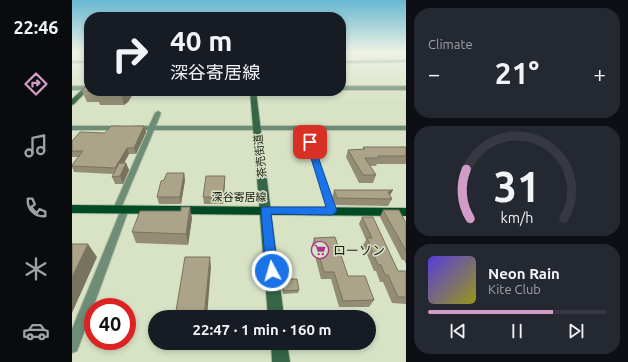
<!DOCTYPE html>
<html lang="en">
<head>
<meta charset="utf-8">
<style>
	:root { --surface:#171b24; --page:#242831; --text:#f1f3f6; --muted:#9ea1a6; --line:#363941; --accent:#d19dc6 }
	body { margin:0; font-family:Ubuntu,"Noto Sans JP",sans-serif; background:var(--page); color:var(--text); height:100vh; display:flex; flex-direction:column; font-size:15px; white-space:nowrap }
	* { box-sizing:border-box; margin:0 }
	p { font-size:13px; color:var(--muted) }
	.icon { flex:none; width:22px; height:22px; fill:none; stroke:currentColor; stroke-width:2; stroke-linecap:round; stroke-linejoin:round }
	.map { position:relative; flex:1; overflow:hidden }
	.drawer { display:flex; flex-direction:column; gap:8px; padding:8px; background:#0d0f14; width:222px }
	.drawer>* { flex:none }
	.top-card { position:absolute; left:12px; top:12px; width:262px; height:84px; border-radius:16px; box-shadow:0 2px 6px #0003; background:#171b24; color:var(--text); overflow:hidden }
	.speed { position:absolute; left:12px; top:298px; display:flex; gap:8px; font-size:20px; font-weight:700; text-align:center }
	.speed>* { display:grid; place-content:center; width:52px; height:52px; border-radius:50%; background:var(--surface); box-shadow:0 2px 6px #0003; line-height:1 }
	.speed .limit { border:6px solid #d22; background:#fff; color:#111 }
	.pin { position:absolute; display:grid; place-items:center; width:34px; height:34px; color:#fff; margin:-17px; border-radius:8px; box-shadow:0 2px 6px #0006 }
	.me { position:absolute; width:44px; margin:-22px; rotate:354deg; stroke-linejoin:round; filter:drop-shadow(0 0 3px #0008) }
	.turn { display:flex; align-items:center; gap:14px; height:84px; padding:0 20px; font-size:18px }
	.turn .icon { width:52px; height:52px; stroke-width:2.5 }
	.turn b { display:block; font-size:28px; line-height:34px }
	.big { font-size:30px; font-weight:700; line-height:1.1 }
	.drawer .tile { flex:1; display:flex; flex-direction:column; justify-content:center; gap:6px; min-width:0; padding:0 14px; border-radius:16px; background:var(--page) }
	.drawer .dial { align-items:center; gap:0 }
	.dial svg { height:104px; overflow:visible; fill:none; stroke:var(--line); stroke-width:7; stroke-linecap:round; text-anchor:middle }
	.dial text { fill:var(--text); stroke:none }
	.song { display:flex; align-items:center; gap:12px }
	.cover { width:48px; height:48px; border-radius:6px; background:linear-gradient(135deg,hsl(250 70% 55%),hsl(60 70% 35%)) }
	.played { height:4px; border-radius:2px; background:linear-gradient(90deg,var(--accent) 70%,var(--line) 70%) }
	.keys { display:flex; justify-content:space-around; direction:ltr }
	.heat { display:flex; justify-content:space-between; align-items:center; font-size:22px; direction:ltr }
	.trip { position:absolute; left:76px; top:310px; width:228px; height:40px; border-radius:20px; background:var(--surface); box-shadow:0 2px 6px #0003; font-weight:700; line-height:40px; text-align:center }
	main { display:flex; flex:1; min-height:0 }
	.menu { display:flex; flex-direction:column; width:72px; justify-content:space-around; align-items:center; background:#090b0e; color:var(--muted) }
	.menu .icon { width:28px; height:28px }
	.menu .current { color:var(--accent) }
	.menu b { font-size:18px; color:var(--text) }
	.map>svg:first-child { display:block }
</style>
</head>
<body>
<main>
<nav class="menu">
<b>22:46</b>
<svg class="icon current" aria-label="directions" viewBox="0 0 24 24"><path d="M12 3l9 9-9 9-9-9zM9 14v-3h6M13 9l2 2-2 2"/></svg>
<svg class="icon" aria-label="music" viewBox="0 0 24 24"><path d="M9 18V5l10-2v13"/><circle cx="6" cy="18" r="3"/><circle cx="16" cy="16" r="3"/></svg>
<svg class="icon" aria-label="phone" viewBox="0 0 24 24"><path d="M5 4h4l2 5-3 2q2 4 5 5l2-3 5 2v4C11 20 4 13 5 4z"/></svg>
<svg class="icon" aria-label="climate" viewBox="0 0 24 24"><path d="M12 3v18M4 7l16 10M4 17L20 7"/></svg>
<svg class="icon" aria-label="car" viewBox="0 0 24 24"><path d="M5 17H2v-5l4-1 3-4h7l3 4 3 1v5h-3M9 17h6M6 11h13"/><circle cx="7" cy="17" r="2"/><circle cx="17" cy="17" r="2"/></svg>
</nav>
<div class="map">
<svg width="334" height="362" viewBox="0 0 334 362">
	<rect width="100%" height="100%" fill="#d8e3c6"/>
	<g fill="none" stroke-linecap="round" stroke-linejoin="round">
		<defs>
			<polyline id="lane-far2" points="233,128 234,132"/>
			<polyline id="lane-far1" points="234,131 253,190"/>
			<polyline id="lane" points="253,189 260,211"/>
			<g id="street">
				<polygon points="334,60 334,62 269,63 269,61"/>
				<rect x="0" y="61" width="17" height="2"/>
				<rect x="0" y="86" width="17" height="4"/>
				<rect x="269" y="86" width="65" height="4"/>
				<polygon points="86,111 89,113 84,126 334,126 334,130 82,130 50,206 56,207 57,209 7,346 5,351 0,353 0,329 48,212 42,211 41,209 76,130 63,130 60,128 63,126 77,126 83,113"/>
				<polygon points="0,126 47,126 50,128 47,130 0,130"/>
			</g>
			<g id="secondary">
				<polygon points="17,83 17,89 2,104 0,105 0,99"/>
				<polygon points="178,91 184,91 212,317 196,317"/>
				<polygon points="199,343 215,343 218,362 200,362"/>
			</g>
			<polygon id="primary" points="0,205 334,208 334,216 0,213"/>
		</defs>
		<use href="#lane-far2" stroke="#b5bfa5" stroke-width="4.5"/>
		<use href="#lane-far1" stroke="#b5bfa5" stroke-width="5.5"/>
		<use href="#lane" stroke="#b5bfa5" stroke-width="6"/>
		<use href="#street" stroke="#b5bfa5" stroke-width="2"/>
		<use href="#secondary" stroke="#b5bfa5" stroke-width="2"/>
		<use href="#primary" stroke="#b5bfa5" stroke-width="2"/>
		<use href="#lane-far2" stroke="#6e8d76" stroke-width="3"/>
		<use href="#lane-far1" stroke="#6e8d76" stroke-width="3.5"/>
		<use href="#lane" stroke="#6e8d76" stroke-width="4.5"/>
		<use href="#street" fill="#6e8d76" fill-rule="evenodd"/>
		<use href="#secondary" fill="#366646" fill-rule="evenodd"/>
		<use href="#primary" fill="#004a24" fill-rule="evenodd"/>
	</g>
	<g fill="#948d75">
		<polygon points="10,91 63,91 56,102 52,105 28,105 27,102 15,102"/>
		<polygon points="72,126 74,132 64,154 57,154 52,163 54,163 57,170 51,184 43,184 40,177 41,174 2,172 0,167 0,165 6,157 0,157 0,141 33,133"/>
		<polygon points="291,147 334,147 334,164 305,164 304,166 298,166 304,175 301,183 287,183 274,157 276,150 291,149"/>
		<polygon points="112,173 113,180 109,204 87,204 85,197 92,180"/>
		<polygon points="153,176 153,183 151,204 132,204 131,197"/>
		<polygon points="262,190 318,196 320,199 316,206 263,205 260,198"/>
		<polygon points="311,210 334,223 334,264 332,260 330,260 308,217"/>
		<polygon points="109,211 120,218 116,245 64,243 60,232"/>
		<polygon points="290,217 326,271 334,271 334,304 320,303 311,282 308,282 304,271 302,271 291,245 294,240 287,224"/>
		<polygon points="242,238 276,276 302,300 297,307 267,307 259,279 249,279 240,245"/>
		<polygon points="210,279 227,290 226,293 211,294 209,282"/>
		<polygon points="102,343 132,343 132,345 103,345"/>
	</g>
	<g fill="#78735f">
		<polygon points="53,91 63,91 56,102 52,105 49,93"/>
		<polygon points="72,126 74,132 64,154 62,148"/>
		<polygon points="55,148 57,154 46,174 43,168"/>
		<polygon points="54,163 57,170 51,184 48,176"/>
		<polygon points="112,173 113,180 109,204 108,197"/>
		<polygon points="153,176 153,183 151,204 151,197"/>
		<polygon points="321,190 317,197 312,199 316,192"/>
		<polygon points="118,207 120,218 116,245 114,234"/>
		<polygon points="16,244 25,257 0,313 0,277"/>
		<polygon points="138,257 139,267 135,317 132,317"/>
	</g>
	<g fill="#aca488" stroke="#78735f">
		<polygon points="17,84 17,91 53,91 49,93 24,93 26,91 10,91"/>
		<polygon points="39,126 72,126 62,148 55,148 43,168 0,166 0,165 11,151 0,151 0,141 8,132 33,133"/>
		<polygon points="291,147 334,147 334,156 306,156 307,158 293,158 304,175 291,175 276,150 293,149"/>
		<polygon points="47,163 54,163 48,176 40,177"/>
		<polygon points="95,173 112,173 108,197 85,197 89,181 92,180"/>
		<polygon points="134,176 153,176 151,197 131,197"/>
		<polygon points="262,190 321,190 316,192 320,199 265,198"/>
		<polygon points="109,207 118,207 114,234 60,232 68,211 109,211"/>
		<polygon points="311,210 327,210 334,223 334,251"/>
		<polygon points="290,217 301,217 326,271 334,271 334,297 326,297 316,275 313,275 309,265 306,265 295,238 300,238"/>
		<polygon points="263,237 276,276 293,276 302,300 271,301 262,272 252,272 242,238"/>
		<polygon points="0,244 16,244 0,277"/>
		<polygon points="113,257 138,257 132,317 103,317"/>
		<polygon points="210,279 225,279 227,290 211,291"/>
	</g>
	<linearGradient id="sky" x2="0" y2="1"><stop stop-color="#66b7d0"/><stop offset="0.51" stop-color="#edf2e5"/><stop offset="1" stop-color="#edf2e5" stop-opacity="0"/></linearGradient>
	<rect width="334" height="102" fill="url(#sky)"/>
	<polygon fill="#1a73e8" stroke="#114b97" points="238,139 241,142 265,211 260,215 199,214 206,271 204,275 200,277 195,275 194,271 189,210 190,207 254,207 234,142"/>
	<defs>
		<symbol id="supermarket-ring" viewBox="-11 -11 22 22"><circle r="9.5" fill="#d8e3c6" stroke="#aa348c" stroke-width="1.5"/><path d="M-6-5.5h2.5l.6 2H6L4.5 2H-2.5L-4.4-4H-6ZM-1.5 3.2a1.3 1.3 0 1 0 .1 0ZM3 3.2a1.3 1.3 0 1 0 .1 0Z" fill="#aa348c"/></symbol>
	</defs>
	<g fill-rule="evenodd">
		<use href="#supermarket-ring" x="238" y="240" width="20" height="20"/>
	</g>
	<g text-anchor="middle" stroke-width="3" stroke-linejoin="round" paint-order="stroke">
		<g font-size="11" fill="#181c11" stroke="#d8e3c6">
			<text transform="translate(188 156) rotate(-96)" y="4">茶売街道</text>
			<text x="167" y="201">深谷寄居線</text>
		</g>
		<g font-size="13" fill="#181c11" stroke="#d8e3c6" text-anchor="start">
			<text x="261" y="255">ローソン</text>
		</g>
	</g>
</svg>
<div class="speed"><div class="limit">40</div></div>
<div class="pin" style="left:238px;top:142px;background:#d93025"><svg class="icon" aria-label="arrive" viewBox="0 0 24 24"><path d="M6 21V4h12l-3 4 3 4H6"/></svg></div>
<svg class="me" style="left:200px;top:271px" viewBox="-20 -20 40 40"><circle r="17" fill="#1a73e8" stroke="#fff" stroke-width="3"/><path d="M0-11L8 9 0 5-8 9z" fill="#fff"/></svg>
<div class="trip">22:47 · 1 min · 160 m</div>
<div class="top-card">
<div class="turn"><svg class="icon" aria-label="right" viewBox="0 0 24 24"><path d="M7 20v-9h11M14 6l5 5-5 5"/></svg><div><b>40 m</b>深谷寄居線</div></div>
</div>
</div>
<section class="drawer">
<div class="tile"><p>Climate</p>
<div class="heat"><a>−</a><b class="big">21°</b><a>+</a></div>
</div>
<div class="tile dial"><svg viewBox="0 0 100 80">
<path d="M14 69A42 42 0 1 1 86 69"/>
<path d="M14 69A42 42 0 0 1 11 31" stroke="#d19dc6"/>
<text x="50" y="56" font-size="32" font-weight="700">31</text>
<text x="50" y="72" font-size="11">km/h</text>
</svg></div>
<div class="tile">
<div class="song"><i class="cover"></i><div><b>Neon Rain</b><p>Kite Club</p></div></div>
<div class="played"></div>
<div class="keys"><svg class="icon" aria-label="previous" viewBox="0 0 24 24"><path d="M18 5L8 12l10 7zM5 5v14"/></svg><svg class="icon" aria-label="pause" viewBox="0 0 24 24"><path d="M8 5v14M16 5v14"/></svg><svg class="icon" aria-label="next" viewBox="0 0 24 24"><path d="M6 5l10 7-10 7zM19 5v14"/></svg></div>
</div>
</section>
</main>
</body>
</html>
